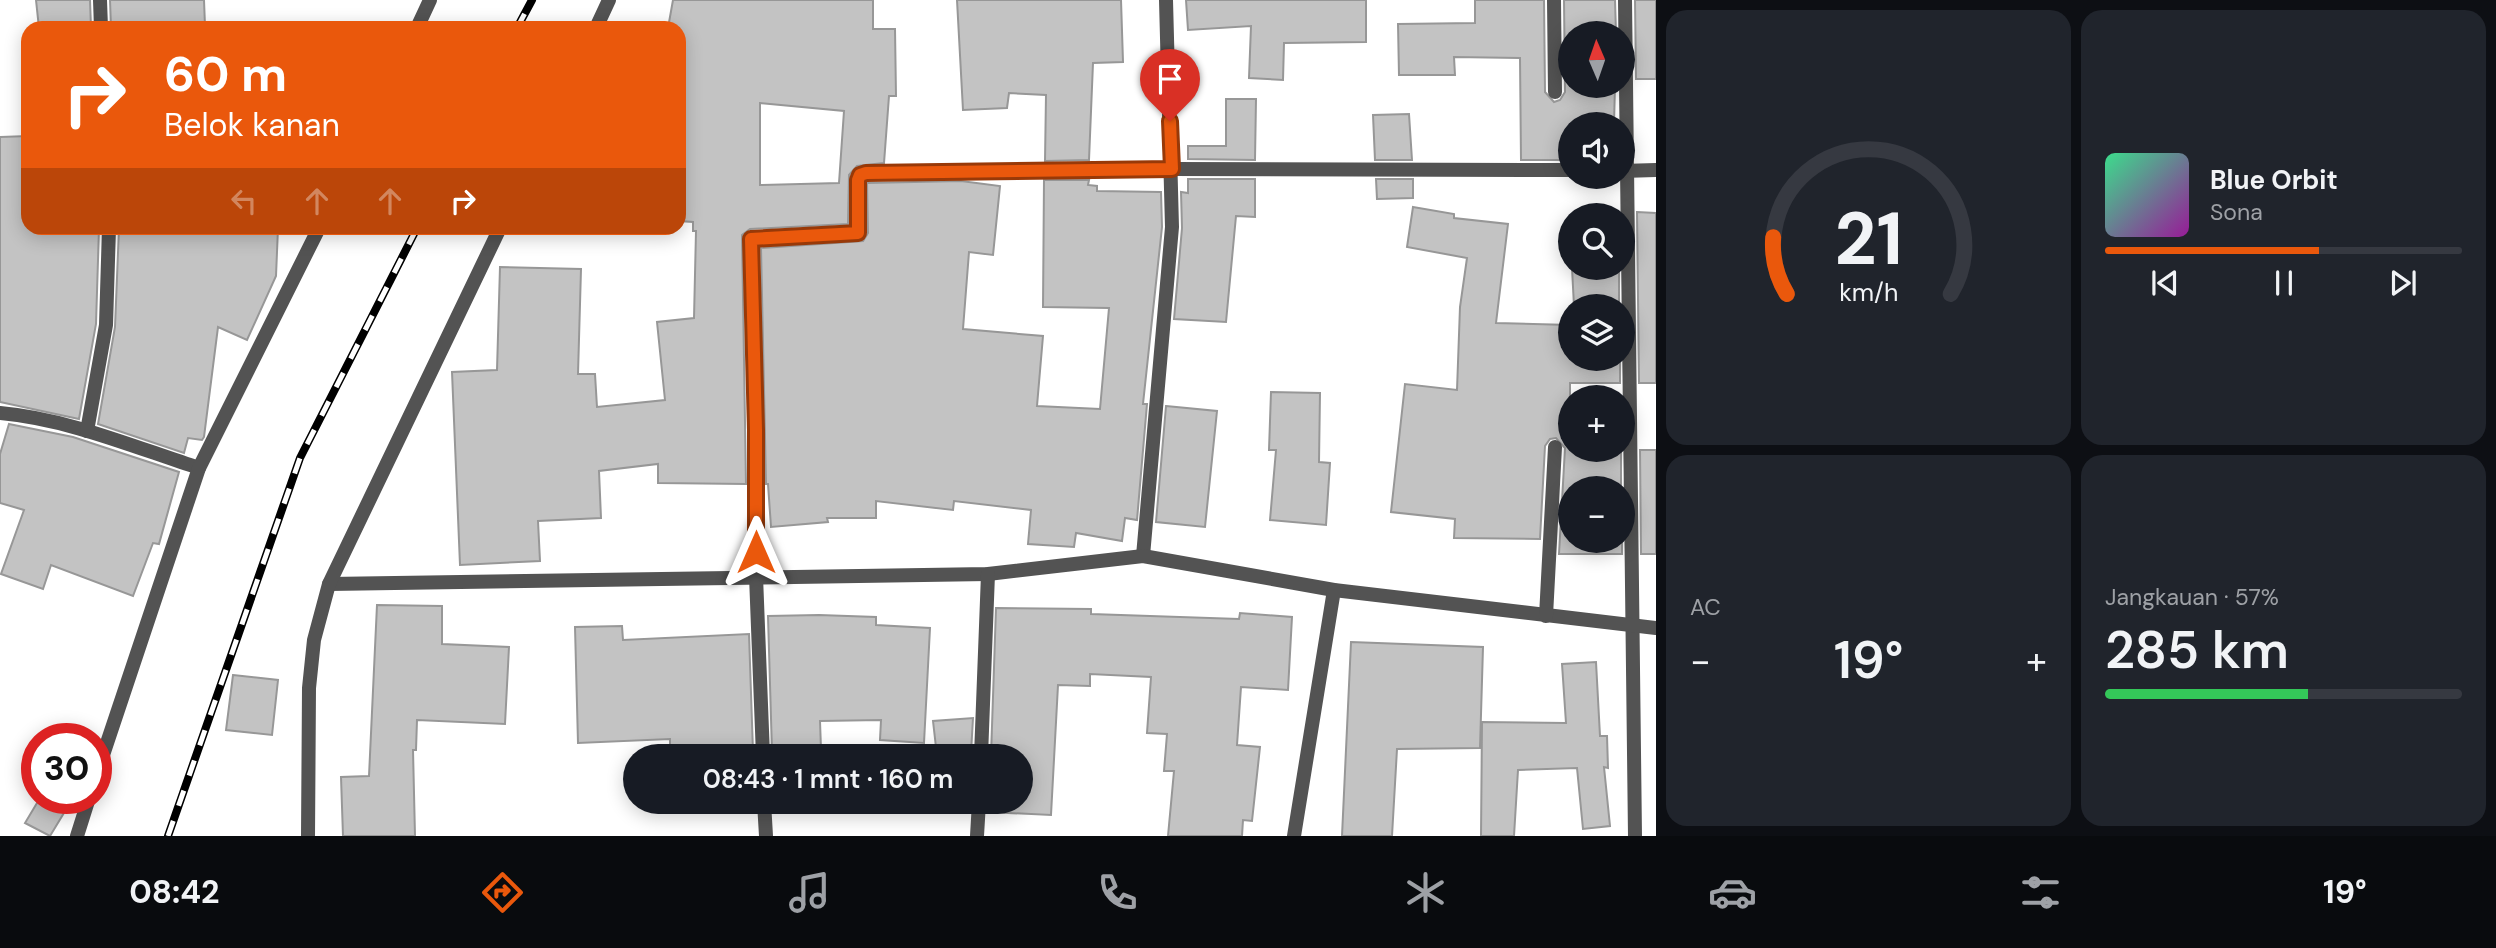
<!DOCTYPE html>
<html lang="id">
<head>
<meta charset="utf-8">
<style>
	:root { --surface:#171b24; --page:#20242c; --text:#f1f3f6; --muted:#9ea1a6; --line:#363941; --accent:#ea580c }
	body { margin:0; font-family:"DM Sans",sans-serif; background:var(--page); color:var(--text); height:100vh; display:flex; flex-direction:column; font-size:26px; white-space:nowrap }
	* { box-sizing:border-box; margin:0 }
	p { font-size:23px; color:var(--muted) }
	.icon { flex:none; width:38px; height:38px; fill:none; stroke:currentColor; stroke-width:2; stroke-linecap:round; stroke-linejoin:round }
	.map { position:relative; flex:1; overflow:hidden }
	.side { display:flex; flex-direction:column; gap:10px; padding:10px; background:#0d0f14; width:840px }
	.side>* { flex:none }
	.guide { position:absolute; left:21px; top:21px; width:665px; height:214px; border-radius:21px; box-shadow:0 4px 18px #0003; background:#ea580c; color:#fff; overflow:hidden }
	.needle { width:46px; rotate:358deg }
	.tools { position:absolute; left:1558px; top:21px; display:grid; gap:14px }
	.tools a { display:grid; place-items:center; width:77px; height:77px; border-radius:50%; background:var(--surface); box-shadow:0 4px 18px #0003; font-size:35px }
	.speed { position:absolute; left:21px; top:723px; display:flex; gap:14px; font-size:35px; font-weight:700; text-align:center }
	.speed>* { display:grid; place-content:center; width:91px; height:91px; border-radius:50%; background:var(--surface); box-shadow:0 4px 18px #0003; line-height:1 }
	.speed .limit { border:10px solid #d22; background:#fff; color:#111 }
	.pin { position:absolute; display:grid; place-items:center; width:60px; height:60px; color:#fff; margin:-72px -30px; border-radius:50% 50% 50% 0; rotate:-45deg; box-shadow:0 0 7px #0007 }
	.pin .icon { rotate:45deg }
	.me { position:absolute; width:77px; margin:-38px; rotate:0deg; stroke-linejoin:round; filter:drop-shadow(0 0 5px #0008) }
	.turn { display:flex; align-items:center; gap:24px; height:147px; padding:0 28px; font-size:32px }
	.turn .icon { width:91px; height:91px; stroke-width:2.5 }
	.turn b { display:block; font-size:49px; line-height:60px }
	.lanes { display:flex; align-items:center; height:66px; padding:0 28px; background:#0003; justify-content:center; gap:35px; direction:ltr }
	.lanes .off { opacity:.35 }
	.big { font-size:52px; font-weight:600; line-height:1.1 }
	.side .card { flex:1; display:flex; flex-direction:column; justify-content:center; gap:10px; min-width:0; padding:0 24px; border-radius:21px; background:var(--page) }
	.side .dial { align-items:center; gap:0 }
	.dial svg { height:182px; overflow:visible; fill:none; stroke:var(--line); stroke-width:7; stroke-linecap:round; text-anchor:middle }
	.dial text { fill:var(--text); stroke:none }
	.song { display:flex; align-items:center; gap:21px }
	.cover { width:84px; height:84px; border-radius:10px; background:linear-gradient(135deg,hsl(150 70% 55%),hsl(300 70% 35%)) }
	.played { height:7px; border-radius:4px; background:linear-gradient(90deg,var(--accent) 60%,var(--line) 60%) }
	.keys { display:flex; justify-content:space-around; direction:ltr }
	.heat { display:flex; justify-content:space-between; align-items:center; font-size:38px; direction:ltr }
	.charge { height:10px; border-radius:5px; background:linear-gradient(90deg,#34c759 57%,var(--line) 0) }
	.side .tiles { flex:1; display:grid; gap:10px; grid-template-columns:repeat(2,1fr) }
	.trip { position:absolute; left:623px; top:744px; width:410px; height:70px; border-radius:35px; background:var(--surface); box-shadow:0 4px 18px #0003; font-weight:600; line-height:70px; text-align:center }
	.tabs { display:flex; height:112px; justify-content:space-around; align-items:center; background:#090b0e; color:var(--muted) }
	.tabs .icon { width:49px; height:49px }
	.tabs .current { color:var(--accent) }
	.tabs b { font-size:32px; color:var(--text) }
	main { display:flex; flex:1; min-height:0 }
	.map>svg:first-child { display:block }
</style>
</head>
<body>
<main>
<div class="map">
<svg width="1656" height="836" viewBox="0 0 1656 836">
	<rect width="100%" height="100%" fill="#fff"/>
	<g fill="#c3c3c3" stroke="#979797" stroke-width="2" fill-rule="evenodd">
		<polygon points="36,0 90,0 91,28 39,28"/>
		<polygon points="110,0 204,0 205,26 111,28"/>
		<path d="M 673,0 L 873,0 L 873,29 L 895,29 L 896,96 L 889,96 L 884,163 L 857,166 L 849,175 L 848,224 L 750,229 L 742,235 L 746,484 L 658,483 L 658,464 L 599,471 L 601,518 L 538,521 L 540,561 L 460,565 L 452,372 L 497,370 L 500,267 L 581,269 L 578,374 L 595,374 L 597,407 L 665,400 L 657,322 L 694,318 L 696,231 L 693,231 L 693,222 L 679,221 L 679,28 L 668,28 ZM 760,103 L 844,111 L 839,183 L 760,185 Z"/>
		<polygon points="957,0 1121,0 1123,62 1093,63 1089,160 1045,161 1046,95 1009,93 1007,108 963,110"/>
		<polygon points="1186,0 1366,0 1366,42 1284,43 1283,80 1249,78 1251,26 1188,30"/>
		<polygon points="1475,0 1544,0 1545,92 1554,102 1560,100 1565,92 1564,0 1615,0 1616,33 1570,33 1570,86 1615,86 1614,124 1570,124 1570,160 1521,160 1520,58 1454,57 1455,75 1399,75 1398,24 1475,23"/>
		<polygon points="1635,0 1656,0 1656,79 1636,79"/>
		<polygon points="1226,99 1256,99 1255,160 1188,159 1188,146 1226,146"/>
		<polygon points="1409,114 1412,160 1375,160 1373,115"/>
		<polygon points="28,136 28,228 99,228 96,324 79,419 0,402 0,137"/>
		<polygon points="1188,179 1255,179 1255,217 1236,216 1226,322 1174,319 1182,228 1181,192 1188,193"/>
		<polygon points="1376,179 1413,179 1413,198 1377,199"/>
		<polygon points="1044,180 1089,180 1088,185 1097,186 1097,191 1161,192 1162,227 1143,404 1147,404 1137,520 1125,518 1122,541 1076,533 1074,547 1028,544 1031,510 954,501 953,510 876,501 876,518 827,518 828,522 771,527 768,484 766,484 761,248 863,241 868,233 867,183 961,181 1000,186 993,255 969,252 963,329 1043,336 1037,406 1100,409 1109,308 1043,307"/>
		<polygon points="1413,207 1454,214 1454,218 1508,224 1496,323 1570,325 1570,359 1620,359 1620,383 1570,383 1570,450 1621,450 1621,488 1570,488 1570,541 1622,541 1622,554 1559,554 1565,448 1556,438 1550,439 1545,446 1540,539 1454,538 1455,519 1391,512 1405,384 1457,390 1460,307 1467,258 1407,247"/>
		<polygon points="1607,211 1618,211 1618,215 1570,215"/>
		<polygon points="1637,212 1656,213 1656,383 1639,383"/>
		<polygon points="119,228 278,228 276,276 247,340 218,327 204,437 202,440 188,438 184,453 98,424 115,327"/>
		<polygon points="1572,268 1619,268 1619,306 1574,306"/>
		<polygon points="1271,392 1320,393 1319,462 1330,463 1326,525 1270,520 1276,450 1269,450"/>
		<polygon points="1166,406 1217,411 1205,527 1156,522"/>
		<polygon points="9,424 73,437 179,472 159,544 153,543 133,596 51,565 43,589 1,574 24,510 0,503 0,454"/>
		<polygon points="1640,450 1656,450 1656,554 1641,554"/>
		<polygon points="377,605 442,606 442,644 509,647 505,724 417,720 416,750 413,750 415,836 343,836 341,777 369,776"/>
		<polygon points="996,608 1091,609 1091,614 1239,619 1240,613 1292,617 1288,690 1241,687 1237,745 1260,747 1252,821 1243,820 1242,836 1168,836 1174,771 1164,771 1167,734 1147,733 1151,677 1090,674 1090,686 1058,685 1051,815 988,812 988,802 1020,802 1020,756 991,756"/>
		<polygon points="819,615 876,617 876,625 930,628 924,743 880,740 881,720 820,721 821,749 772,752 768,616"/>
		<polygon points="622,626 623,640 749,634 753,752 733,753 733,756 670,756 670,739 578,743 575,627"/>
		<polygon points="1351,642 1483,647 1480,748 1397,749 1392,836 1342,836"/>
		<polygon points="1596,662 1600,736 1607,736 1608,768 1604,767 1610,826 1583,829 1577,768 1518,770 1514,836 1481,836 1482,722 1566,723 1562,664"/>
		<polygon points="233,675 278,680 272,735 226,730"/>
		<polygon points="973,718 971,753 937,756 933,721"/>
		<polygon points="40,798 73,798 50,836 25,823"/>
	</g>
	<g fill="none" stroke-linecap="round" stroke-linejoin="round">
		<polyline stroke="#535353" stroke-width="14" points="1554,0 1555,92"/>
		<g stroke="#535353" stroke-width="14">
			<polyline points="100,0 101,28"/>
			<polyline points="1625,0 1635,836"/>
			<polyline points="417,28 430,0"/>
			<polyline points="596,28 609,0"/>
			<polyline points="1622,171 1656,170"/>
			<path d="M 0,413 C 68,419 134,447 199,468"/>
			<polyline points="87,431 106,325 109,228"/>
			<polyline points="1143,556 1172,227 1166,0"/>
			<polyline points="329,584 988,574 1143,556 1334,590 1656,628"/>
			<polyline points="1546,616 1555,447"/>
			<polyline points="763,756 756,576 756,430 751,239 858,233 857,180 860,175 866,173 1172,169 1570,170"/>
			<polyline points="981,756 988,574"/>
			<polyline points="96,776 199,468 319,228"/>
			<polyline points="764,802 766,836"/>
			<polyline points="77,836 89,798"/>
			<polyline points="308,836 309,688 314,640 329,584 500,228"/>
			<polyline points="977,836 979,802"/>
			<polyline points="1294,836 1334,590"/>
		</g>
		<defs>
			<g id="rail">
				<polyline points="517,28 532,0"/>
				<polyline points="168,836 300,458 417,228"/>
			</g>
		</defs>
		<use href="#rail" stroke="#000" stroke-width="8"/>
		<use href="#rail" stroke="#fff" stroke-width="5" stroke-dasharray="16" stroke-linecap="butt"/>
	</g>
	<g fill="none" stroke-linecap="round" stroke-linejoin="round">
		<defs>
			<polyline id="route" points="756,552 756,430 751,239 858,233 858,180 860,175 866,173 1172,169 1170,121"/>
		</defs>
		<use href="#route" stroke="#983908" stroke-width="18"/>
		<use href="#route" stroke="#ea580c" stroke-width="12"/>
	</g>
</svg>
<div class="tools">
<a><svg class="needle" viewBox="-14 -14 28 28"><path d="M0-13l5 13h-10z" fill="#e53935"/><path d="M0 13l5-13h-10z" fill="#9ea1a6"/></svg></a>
<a><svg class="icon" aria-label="sound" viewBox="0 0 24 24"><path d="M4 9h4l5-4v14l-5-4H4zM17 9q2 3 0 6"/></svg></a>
<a><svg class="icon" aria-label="search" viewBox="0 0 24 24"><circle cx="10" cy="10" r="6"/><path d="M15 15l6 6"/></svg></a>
<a><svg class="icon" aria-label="layers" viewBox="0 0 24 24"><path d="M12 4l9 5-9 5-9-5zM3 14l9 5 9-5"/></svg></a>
<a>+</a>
<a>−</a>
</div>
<div class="speed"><div class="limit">30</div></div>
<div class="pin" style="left:1170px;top:121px;background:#d93025"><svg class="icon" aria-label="arrive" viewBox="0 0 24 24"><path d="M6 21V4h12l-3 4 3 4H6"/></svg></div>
<svg class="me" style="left:756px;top:552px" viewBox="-20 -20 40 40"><path d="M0-17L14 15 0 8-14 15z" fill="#ea580c" stroke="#fff" stroke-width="4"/></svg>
<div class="trip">08:43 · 1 mnt · 160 m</div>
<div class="guide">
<div class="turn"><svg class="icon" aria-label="right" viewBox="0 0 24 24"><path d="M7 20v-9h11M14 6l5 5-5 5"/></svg><div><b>60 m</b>Belok kanan</div></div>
<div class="lanes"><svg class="icon off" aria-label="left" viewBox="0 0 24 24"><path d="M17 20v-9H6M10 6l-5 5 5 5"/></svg><svg class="icon off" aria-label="ahead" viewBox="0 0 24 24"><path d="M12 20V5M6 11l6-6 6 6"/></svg><svg class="icon off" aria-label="ahead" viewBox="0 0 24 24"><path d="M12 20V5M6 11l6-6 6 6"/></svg><svg class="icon" aria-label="right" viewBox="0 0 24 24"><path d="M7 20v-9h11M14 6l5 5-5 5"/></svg></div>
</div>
</div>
<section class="side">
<div class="tiles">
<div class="card dial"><svg viewBox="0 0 100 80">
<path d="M14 69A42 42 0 1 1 86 69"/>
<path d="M14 69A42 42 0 0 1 8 44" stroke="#ea580c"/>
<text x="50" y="56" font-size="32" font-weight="700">21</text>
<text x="50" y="72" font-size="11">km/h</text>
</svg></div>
<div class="card">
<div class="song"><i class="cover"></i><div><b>Blue Orbit</b><p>Sona</p></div></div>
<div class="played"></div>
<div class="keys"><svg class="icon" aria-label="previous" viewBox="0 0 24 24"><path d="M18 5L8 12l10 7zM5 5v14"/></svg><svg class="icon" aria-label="pause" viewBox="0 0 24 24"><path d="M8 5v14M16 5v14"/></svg><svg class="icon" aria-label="next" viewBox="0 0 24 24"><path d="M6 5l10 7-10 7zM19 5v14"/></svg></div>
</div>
<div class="card"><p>AC</p>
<div class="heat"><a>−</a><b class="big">19°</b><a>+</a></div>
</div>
<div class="card"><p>Jangkauan · 57%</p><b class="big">285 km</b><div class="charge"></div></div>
</div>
</section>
</main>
<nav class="tabs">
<b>08:42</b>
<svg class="icon current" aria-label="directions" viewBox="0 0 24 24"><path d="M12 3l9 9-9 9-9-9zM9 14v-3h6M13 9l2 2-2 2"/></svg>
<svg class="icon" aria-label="music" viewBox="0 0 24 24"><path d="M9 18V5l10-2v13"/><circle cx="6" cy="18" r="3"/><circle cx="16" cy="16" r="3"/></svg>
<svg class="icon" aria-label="phone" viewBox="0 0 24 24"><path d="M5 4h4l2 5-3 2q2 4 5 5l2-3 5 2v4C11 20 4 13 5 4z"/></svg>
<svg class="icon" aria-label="climate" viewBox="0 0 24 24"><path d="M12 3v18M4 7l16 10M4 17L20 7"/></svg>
<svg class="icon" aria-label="car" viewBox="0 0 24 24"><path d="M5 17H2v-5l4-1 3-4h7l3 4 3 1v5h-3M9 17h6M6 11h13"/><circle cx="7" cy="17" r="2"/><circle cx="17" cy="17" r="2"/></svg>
<svg class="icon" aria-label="filters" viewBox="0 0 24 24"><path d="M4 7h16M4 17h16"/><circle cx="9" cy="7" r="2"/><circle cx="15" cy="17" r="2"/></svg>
<b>19°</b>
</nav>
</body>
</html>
